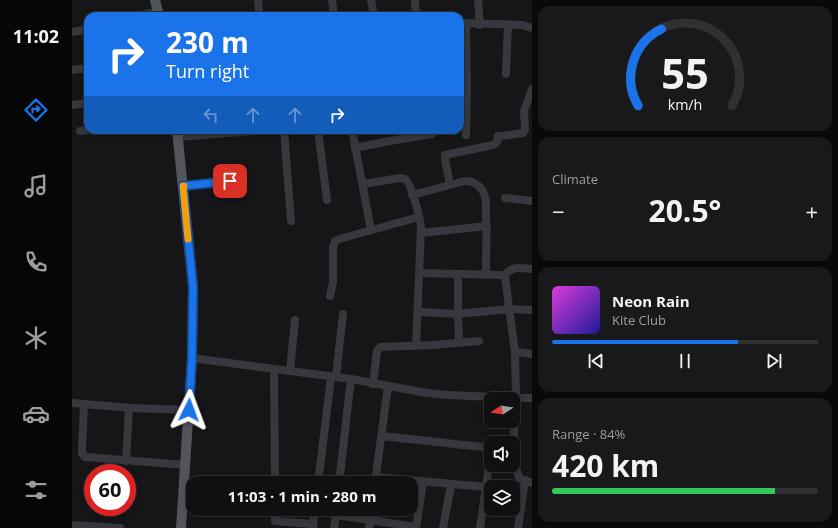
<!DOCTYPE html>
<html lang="en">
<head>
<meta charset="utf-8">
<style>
	:root { --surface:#101012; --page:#19191b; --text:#f1f3f6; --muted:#9c9d9f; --line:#303032; --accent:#1a73e8 }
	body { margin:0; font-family:"Open Sans",sans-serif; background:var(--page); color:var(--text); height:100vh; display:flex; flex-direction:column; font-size:15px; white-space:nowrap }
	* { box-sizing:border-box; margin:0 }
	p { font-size:13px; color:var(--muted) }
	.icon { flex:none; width:22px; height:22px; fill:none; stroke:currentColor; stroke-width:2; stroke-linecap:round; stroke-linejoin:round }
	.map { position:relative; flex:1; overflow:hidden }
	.panel { display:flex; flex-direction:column; gap:6px; padding:6px; background:#09090a; width:306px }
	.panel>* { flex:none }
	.top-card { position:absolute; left:12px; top:12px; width:380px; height:122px; border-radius:12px; box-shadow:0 2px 10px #0003,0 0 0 1px var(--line); background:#1a73e8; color:#fff; overflow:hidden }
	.needle { width:26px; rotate:258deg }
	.fabs { position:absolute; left:412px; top:392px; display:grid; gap:8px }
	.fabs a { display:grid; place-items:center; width:36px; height:36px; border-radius:8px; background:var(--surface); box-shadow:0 2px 10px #0003,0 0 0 1px var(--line); font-size:20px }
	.speed { position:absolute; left:12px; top:464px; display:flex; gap:8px; font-size:20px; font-weight:700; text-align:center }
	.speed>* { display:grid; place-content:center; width:52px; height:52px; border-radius:50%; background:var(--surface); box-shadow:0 2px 10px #0003,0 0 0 1px var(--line); line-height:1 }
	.speed .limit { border:6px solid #d22; background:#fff; color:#111 }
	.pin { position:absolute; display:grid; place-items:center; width:34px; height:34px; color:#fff; margin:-17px; border-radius:8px; box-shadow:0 2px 6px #0006 }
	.me { position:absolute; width:44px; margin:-22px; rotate:3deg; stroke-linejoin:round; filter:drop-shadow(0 0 3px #0008) }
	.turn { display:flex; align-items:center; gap:14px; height:84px; padding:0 16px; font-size:18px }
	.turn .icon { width:52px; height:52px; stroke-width:2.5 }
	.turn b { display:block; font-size:28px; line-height:34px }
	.lanes { display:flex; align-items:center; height:38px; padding:0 16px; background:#0003; justify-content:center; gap:20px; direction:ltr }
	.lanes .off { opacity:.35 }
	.big { font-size:30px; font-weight:700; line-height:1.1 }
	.panel .tile { flex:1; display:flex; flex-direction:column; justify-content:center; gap:6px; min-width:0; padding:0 14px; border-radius:12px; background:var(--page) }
	.panel .dial { align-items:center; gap:0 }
	.dial svg { height:104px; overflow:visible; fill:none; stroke:var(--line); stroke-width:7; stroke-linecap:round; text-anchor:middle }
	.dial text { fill:var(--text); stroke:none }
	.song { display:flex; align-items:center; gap:12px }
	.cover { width:48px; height:48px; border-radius:6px; background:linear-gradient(135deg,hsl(300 70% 55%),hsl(240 70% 35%)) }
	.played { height:4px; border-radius:2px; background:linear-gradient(90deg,var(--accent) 70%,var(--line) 70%) }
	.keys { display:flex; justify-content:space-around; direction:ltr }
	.heat { display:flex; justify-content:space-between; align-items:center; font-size:22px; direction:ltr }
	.charge { height:6px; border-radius:3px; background:linear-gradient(90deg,#34c759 84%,var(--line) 0) }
	.trip { position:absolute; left:114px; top:476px; width:232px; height:40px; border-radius:12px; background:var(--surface); box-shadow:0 2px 10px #0003,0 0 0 1px var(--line); font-weight:700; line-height:40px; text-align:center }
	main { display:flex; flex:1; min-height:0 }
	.tabs { display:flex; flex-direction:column; width:72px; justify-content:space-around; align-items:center; background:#060607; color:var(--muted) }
	.tabs .icon { width:28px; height:28px }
	.tabs .active { color:var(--accent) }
	.tabs b { font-size:18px; color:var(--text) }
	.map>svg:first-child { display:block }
</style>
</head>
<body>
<main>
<nav class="tabs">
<b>11:02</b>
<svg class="icon active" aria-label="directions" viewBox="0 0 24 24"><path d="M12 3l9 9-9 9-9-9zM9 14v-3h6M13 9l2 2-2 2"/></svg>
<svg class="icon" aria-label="music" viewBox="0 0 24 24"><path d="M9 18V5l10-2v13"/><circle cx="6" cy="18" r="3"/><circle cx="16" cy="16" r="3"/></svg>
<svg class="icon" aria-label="phone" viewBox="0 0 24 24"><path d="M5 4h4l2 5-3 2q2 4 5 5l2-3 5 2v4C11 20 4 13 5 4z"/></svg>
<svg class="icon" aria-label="climate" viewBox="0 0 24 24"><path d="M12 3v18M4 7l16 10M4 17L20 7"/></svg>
<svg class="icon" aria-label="car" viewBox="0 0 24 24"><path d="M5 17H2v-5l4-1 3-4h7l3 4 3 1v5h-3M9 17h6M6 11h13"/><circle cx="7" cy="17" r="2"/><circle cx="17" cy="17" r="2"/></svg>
<svg class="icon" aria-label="filters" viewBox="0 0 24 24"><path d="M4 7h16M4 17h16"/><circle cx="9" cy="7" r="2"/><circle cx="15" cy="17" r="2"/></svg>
</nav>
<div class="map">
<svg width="460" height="528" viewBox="0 0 460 528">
	<rect width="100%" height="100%" fill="#161618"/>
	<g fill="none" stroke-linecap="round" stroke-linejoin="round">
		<g stroke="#37383d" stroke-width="8">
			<polyline points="186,0 187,12"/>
			<polyline points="260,0 262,16"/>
			<polyline points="299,0 302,16"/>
			<polyline points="343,0 344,16"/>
			<polyline points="406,0 408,25"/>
			<polyline points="63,16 86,12"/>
			<polyline points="388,23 450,25 460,28"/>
			<polyline points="394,24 395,87 394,135"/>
			<polyline points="0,32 16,29"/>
			<polyline points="0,70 16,68"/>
			<polyline points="434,74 436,25"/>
			<polyline points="15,103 16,81"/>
			<polyline points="0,105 16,103"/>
			<polyline points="212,130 219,221"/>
			<polyline points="246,130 255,200"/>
			<polyline points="280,130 299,230"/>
			<polyline points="8,131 16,130"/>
			<polyline points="106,137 194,130"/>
			<polyline points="283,148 312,142 360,134 361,133 361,130"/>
			<path d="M 291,184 L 328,178 L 333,179 C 340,184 348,218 349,228 L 344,346"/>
			<polyline points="378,184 373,160 373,155 421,145 425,142 426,136 428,136 451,133 453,129 452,111 460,89"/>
			<polyline points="111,186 158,181"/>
			<path d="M 340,195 L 393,181 C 401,180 410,187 412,194 C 415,201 414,209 414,216 C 415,235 414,255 414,275"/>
			<polyline points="433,198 460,201"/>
			<polyline points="349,233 415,226"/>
			<polyline points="348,273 429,275 433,277 443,352 444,398 460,398"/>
			<polyline points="386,274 386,314 387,343"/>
			<path d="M 432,276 C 441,265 447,268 460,269"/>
			<polyline points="258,296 261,282 261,248 263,241 267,239 347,217"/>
			<polyline points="347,312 386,314 437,309 460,310"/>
			<polyline points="443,352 460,354"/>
			<polyline points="120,358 279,379 355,393 377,395 444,398 441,454 443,464 447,478 460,483"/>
			<polyline points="202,369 203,483"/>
			<polyline points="218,371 223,320"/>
			<polyline points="264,377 271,314"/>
			<polyline points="301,384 305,351 308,347 361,345 407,341"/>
			<polyline points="0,403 59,408 117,410"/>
			<polyline points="12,404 10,449 10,453 13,457 113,465"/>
			<polyline points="310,436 419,448"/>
			<polyline points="54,461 57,408"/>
			<polyline points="304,477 414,487"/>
			<polyline points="246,483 259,377"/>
			<polyline points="267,483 279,379"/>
			<polyline points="303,483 316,386"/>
			<polyline points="203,509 203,521 241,524"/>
			<polyline points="264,515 344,527"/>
			<polyline points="0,525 48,528"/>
			<polyline points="241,528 243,509"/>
			<polyline points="262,528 265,509"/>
			<polyline points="297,528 300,509"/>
			<polyline points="344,528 351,482"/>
			<polyline points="371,528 379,485"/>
			<polyline points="408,528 419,452"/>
			<polyline points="446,528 453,480"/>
		</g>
		<g stroke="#53555c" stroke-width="10">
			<polyline points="83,0 87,16"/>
			<polyline points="105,130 121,287 120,358 109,528"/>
		</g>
	</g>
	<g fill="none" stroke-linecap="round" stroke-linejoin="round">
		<defs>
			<polyline id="route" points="117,410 120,358 121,287 111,186 158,181"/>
		</defs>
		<use href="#route" stroke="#114b97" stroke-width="10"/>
		<use href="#route" stroke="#1a73e8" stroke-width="7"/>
		<polyline stroke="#f59e0b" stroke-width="7" points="112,186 111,186 116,239"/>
	</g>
</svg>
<div class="fabs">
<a><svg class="needle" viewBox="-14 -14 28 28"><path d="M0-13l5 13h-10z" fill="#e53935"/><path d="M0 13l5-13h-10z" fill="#9c9d9f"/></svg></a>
<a><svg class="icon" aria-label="sound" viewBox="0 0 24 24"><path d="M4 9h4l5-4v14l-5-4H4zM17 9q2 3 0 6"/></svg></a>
<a><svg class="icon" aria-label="layers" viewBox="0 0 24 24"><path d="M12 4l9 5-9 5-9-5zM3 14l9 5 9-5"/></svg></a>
</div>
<div class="speed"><div class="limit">60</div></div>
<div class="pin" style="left:158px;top:181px;background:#d93025"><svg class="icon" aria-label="arrive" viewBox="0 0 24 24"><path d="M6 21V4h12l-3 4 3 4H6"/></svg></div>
<svg class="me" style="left:117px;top:410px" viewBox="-20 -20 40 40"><path d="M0-17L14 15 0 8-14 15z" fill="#1a73e8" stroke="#fff" stroke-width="4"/></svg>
<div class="trip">11:03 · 1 min · 280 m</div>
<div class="top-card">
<div class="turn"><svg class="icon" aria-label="right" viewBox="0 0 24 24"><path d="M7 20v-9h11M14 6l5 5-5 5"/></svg><div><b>230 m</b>Turn right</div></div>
<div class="lanes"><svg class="icon off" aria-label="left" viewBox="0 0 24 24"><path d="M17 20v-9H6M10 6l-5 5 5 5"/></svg><svg class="icon off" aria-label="ahead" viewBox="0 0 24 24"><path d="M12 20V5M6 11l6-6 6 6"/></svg><svg class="icon off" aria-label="ahead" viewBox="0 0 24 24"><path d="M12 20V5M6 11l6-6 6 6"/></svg><svg class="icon" aria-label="right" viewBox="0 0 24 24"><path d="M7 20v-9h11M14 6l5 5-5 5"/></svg></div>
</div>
</div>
<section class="panel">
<div class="tile dial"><svg viewBox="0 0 100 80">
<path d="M14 69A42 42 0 1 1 86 69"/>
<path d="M14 69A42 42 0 0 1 32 10" stroke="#1a73e8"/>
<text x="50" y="56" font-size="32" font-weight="700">55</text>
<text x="50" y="72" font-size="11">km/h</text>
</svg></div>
<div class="tile"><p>Climate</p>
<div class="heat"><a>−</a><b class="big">20.5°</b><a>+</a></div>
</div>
<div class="tile">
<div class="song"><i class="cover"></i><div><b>Neon Rain</b><p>Kite Club</p></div></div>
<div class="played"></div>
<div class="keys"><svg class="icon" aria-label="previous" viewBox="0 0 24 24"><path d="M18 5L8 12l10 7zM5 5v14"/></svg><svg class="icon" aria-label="pause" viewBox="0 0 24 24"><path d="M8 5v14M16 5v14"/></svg><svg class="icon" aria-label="next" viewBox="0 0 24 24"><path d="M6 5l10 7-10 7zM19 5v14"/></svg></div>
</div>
<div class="tile"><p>Range · 84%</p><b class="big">420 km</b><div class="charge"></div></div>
</section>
</main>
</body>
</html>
